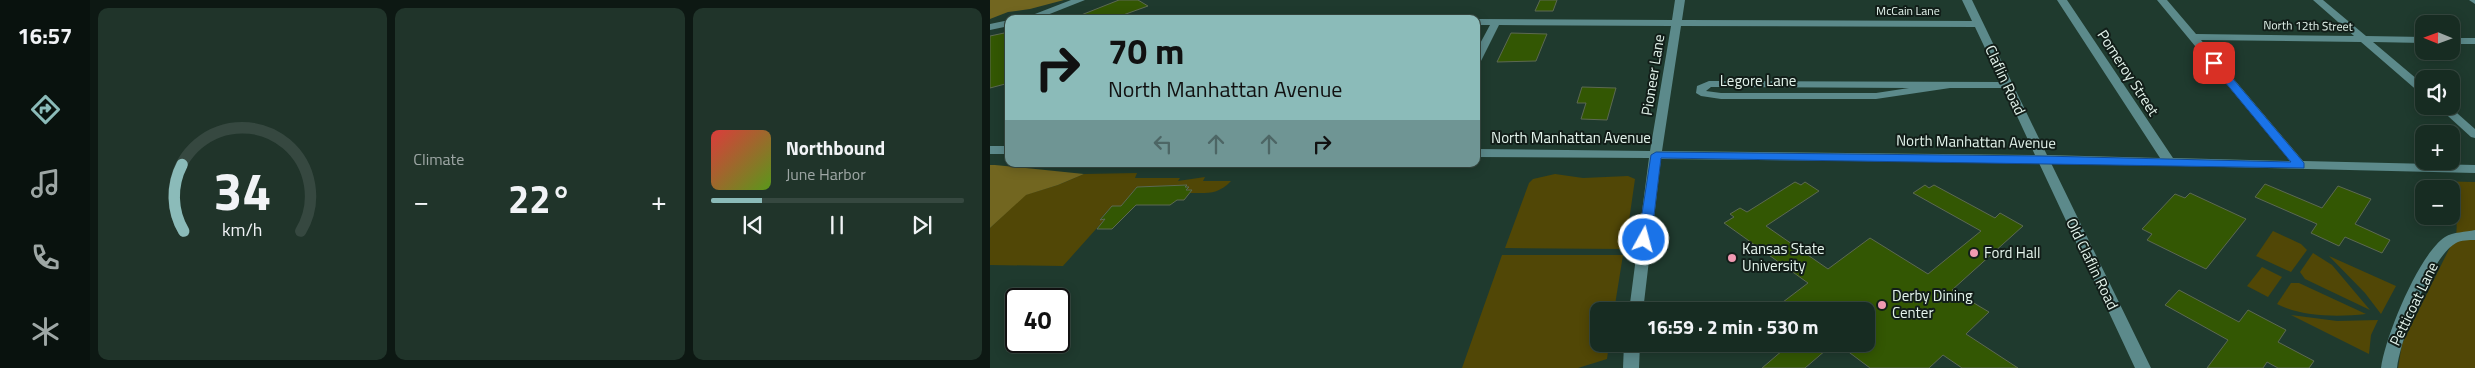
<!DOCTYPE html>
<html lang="en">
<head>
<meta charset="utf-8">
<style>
	:root { --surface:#172c22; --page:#20342a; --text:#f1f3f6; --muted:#9ea7a5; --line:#364840; --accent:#8bbbb9 }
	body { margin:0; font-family:"Titillium Web",sans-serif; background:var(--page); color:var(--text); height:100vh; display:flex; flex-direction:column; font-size:19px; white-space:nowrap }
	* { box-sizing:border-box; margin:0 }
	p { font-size:16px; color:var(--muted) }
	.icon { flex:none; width:28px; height:28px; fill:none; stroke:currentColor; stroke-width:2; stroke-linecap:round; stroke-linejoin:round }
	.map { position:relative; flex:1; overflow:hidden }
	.details { display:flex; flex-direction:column; gap:8px; padding:8px; background:#0d1813; width:900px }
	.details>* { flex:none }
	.guide { position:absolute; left:15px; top:15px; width:475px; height:152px; border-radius:10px; box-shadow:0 2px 12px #0003,0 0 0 1px var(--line); background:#8bbbb9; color:#111; overflow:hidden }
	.needle { width:32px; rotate:271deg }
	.fabs { position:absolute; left:1425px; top:15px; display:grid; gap:10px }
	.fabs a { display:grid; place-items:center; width:45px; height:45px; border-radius:10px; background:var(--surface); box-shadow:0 2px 12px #0003,0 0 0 1px var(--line); font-size:25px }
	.speed { position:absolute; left:15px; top:288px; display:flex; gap:10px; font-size:25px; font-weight:700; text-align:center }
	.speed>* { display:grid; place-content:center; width:65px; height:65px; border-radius:50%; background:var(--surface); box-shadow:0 2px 12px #0003,0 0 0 1px var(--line); line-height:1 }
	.speed .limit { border:2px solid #111; border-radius:8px; background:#fff; color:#111 }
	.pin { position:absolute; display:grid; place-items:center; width:42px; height:42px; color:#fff; margin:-21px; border-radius:10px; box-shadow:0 2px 8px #0006 }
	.me { position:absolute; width:55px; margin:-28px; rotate:7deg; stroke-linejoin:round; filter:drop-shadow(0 0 4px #0008) }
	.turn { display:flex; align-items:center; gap:18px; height:105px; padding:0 20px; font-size:22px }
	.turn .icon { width:65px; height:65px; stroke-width:2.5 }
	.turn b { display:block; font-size:35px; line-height:42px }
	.lanes { display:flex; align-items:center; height:48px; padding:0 20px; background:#0003; justify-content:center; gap:25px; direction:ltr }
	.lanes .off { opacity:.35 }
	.big { font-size:38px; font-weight:700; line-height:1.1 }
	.details .card { flex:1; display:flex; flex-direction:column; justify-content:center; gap:8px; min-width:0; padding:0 18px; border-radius:10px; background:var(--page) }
	.details .dial { align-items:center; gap:0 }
	.dial svg { height:130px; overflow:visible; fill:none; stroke:var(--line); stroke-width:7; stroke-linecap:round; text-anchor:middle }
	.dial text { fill:var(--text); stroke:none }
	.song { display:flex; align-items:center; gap:15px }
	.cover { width:60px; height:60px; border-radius:8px; background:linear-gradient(135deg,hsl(0 70% 55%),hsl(90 70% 35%)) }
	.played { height:5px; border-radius:2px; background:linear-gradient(90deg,var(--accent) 20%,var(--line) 20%) }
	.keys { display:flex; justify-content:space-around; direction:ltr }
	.heat { display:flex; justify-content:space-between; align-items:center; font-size:28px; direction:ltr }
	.details .tiles { flex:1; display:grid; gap:8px; grid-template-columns:repeat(3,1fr) }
	.trip { position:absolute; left:600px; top:302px; width:285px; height:50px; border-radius:10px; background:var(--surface); box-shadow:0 2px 12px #0003,0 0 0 1px var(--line); font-weight:700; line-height:50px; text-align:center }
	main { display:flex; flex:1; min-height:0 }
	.menu { display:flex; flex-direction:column; width:90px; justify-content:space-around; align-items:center; background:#09120e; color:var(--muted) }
	.menu .icon { width:35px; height:35px }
	.menu .on { color:var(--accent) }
	.menu b { font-size:22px; color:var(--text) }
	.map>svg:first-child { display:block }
</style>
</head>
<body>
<main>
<nav class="menu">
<b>16:57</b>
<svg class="icon on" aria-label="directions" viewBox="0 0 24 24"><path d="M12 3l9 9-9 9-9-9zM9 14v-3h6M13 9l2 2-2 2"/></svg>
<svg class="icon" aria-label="music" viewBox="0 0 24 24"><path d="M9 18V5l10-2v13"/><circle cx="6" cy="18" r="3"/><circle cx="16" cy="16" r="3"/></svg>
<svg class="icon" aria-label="phone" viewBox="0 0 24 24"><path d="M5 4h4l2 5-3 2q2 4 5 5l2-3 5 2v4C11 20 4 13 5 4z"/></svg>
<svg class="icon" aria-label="climate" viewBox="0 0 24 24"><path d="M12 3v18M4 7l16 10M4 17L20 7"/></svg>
</nav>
<section class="details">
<div class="tiles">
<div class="card dial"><svg viewBox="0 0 100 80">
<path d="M14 69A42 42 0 1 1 86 69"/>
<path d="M14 69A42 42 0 0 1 13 28" stroke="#8bbbb9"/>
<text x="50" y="56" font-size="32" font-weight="700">34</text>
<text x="50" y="72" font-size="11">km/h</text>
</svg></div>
<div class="card"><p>Climate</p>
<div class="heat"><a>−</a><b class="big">22°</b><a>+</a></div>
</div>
<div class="card">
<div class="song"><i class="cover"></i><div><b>Northbound</b><p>June Harbor</p></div></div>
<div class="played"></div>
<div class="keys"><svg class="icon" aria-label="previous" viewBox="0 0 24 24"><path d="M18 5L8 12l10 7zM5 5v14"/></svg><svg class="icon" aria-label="pause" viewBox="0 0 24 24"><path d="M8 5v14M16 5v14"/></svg><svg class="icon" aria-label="next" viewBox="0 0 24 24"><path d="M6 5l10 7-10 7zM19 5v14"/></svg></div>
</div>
</div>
</section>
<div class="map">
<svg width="1485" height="368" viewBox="0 0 1485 368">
	<rect width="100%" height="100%" fill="#1f3a2e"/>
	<g fill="#514706">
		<path d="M 147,173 L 145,178 L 190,178 L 188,181 L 215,177 L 213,181 L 241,181 C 228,195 217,193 199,193 L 196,185 L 147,187 L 131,206 L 122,206 L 110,219 L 115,219 L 73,266 L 0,265 L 0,228 L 35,195 L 68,185 L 94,174 Z"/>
		<polygon points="565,174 593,178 638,176 645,179 635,249 515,248 539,183 543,179"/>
		<path d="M 1438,181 L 1485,182 L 1485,368 L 1408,368 L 1412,344 L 1466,235 C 1469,217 1461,207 1461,189 L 1446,189 Z"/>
		<polygon points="1283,231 1311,244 1317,250 1301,272 1266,256"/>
		<polygon points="1323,253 1342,265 1380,310 1315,279 1310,272"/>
		<polygon points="512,255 633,255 624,311 609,311 609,344 619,344 617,359 588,368 472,368"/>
		<polygon points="1339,256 1406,286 1391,314 1375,293"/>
		<polygon points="1272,267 1292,277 1278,297 1257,286"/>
		<path d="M 1301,283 L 1309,283 L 1376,314 C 1348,317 1312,317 1287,304 Z"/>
		<polygon points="1301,315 1347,321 1388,320 1381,335 1379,354"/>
	</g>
	<g fill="#726620">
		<polygon points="0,0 74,0 40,9 18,12 0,19"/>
		<polygon points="0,165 5,165 94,174 68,185 36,195 0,228"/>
	</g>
	<g fill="#335703" stroke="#5c6952">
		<polygon points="129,0 148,0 158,6 122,19 81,19"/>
		<polygon points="550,0 567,0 563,11 545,11"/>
		<polygon points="19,32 19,83 0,88 0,36"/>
		<polygon points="521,33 557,34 546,61 507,62"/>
		<polygon points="592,87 626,88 617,120 591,119 596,103 587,103"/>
		<polygon points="805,182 811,185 815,182 829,191 776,226 838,269 880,238 938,274 991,231 923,193 935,185 939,188 944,185 1005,218 1010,213 1033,226 962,290 999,312 976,334 1028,368 972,368 953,355 939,368 880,368 848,344 876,344 876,311 805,311 793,302 818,283 734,223 744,217 740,214 750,208 757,212"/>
		<polygon points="1275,184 1332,208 1348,186 1381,199 1365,224 1400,240 1392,253 1355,237 1349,246 1321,233 1327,224 1265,197"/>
		<polygon points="197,185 195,187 199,187 196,190 202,190 194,200 187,200 180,205 146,205 122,229 107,229 115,219 110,220 122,206 131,206 147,187"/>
		<polygon points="1200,193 1256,219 1216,269 1157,240 1162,234 1152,229 1185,194 1195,198"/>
		<polygon points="1189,290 1249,322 1258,310 1275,319 1296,330 1288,342 1324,361 1319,368 1288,368 1277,362 1273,368 1217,368 1238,340 1175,305"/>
		<polygon points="800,344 843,344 815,368 772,368"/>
	</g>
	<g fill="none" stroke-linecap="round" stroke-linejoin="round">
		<g fill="#5c8a8b" fill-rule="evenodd">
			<polygon points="81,0 95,0 47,19 32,19"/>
			<path d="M 685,0 L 695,0 L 692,20 L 982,21 L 972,0 L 982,0 L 1057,155 L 1170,158 L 1067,0 L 1077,0 L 1183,158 L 1300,161 L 1167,0 L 1177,0 L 1206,34 L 1364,36 L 1323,0 L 1333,0 L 1376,36 L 1434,37 L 1434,43 L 1383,42 L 1434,85 L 1434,94 L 1430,93 L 1371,42 L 1211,40 L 1313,161 L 1485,165 L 1485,173 L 1061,163 L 1161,368 L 1145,368 L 1049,163 L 671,159 L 653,311 L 639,311 L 659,158 L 486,157 L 486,149 L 660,151 L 681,26 L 509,25 L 491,61 L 486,64 L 486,51 L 500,25 L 486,25 L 486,19 L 682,20 ZM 691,26 L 985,27 L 1011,82 L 719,81 L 707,86 L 706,93 L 711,96 L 731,99 L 886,99 L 960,88 L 1014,88 L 1045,155 L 672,151 ZM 721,87 L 730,87 L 919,88 L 886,93 L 731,93 L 716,91 Z"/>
			<polygon points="1479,0 1485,0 1485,4"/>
			<polygon points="19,20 19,26 0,30 0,24"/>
			<rect x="1461" y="38" width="24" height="6"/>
			<polygon points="1447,106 1459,106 1485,129 1485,138 1481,137"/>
			<rect x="0" y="146" width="19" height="8"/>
			<path d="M 1485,230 L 1485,240 C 1479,240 1471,240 1466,243 C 1441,256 1410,341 1407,368 L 1391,368 C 1395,337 1429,254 1455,237 C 1463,232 1476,232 1485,230 Z"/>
			<polygon points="634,344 650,344 649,368 633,368"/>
		</g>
	</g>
	<polygon fill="#1a73e8" stroke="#114b97" points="1221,61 1228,61 1314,163 1314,168 671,158 661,240 654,245 648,240 661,155 666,152 1052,156 1301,162 1221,65"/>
	<g fill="#f19ab2" stroke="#121e19" stroke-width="2">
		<circle cx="984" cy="253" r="5"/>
		<circle cx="742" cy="258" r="5"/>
		<circle cx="892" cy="305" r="5"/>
	</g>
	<g text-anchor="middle" stroke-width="4" stroke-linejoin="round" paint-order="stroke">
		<g font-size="12" fill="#e4f4ec" stroke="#121e19">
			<text x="918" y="15">McCain Lane</text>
			<text transform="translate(1318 26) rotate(1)" y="4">North 12th Street</text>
		</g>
		<g font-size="15" fill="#e4f4ec" stroke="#121e19">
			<text transform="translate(1138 73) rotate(57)" y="5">Pomeroy Street</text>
			<text transform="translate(663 75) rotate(-81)" y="5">Pioneer Lane</text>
			<text transform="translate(1015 80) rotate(65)" y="5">Claflin Road</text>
			<text x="768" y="86">Legore Lane</text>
			<text x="581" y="143">North Manhattan Avenue</text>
			<text transform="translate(986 142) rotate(1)" y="5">North Manhattan Avenue</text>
			<text transform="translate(1102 264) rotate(64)" y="5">Old Claflin Road</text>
			<text transform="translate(1424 304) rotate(-64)" y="5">Petticoat Lane</text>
		</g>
		<g font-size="15" fill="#e4f4ec" stroke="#121e19" text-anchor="start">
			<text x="752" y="254">Kansas State<tspan x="752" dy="17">University</tspan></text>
			<text x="994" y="258">Ford Hall</text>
			<text x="902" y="301">Derby Dining<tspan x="902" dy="17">Center</tspan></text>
		</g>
	</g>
</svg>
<div class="fabs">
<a><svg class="needle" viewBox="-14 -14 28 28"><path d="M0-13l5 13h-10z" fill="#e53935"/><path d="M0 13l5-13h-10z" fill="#9ea7a5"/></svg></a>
<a><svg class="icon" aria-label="sound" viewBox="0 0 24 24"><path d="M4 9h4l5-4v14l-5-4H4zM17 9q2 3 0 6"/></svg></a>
<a>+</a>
<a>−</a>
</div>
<div class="speed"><div class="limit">40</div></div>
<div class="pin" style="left:1224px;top:63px;background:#d93025"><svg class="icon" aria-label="arrive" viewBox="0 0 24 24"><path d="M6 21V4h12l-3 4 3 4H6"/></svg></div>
<svg class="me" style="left:654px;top:240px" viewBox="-20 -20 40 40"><circle r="17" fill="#1a73e8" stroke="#fff" stroke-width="3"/><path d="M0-11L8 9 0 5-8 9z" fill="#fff"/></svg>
<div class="trip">16:59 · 2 min · 530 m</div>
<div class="guide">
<div class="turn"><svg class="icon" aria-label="right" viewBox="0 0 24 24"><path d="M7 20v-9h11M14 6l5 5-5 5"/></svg><div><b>70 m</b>North Manhattan Avenue</div></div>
<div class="lanes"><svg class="icon off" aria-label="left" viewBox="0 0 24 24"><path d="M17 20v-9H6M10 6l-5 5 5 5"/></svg><svg class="icon off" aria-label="ahead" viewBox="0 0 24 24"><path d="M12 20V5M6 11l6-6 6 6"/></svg><svg class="icon off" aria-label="ahead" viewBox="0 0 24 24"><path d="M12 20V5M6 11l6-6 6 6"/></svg><svg class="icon" aria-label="right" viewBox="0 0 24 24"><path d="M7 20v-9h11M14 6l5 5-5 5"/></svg></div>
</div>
</div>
</main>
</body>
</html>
